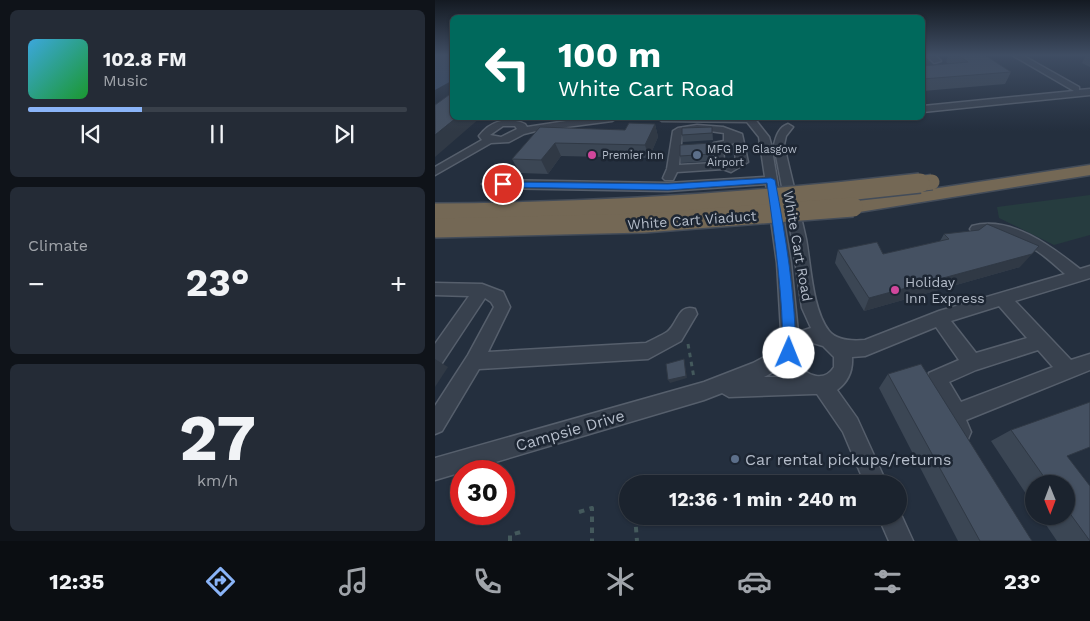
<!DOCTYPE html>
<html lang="en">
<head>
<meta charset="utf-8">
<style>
	:root { --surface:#1b232e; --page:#242b36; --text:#f1f3f6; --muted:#a0a4aa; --line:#39404a; --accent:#8ab4f8 }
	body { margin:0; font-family:"Work Sans",sans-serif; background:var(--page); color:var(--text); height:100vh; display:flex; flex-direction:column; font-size:19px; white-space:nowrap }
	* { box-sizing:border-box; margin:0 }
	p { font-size:16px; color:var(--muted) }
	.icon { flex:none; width:28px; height:28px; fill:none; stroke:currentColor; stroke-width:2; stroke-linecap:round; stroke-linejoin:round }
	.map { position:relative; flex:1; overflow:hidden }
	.sheet { display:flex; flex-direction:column; gap:10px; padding:10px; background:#0f1319; width:435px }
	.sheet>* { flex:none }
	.hud { position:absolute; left:15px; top:15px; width:475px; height:105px; border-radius:8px; box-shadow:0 1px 4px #0004,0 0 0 1px var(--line); background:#00695c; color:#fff; overflow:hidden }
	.needle { width:32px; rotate:179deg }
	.buttons { position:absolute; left:590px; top:475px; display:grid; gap:10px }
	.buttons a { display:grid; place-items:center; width:50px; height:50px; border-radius:50%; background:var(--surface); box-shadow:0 1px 4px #0004,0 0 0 1px var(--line); font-size:25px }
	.speed { position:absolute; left:15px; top:460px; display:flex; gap:10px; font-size:25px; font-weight:700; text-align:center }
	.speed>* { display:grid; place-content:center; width:65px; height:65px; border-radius:50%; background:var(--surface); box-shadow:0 1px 4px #0004,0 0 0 1px var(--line); line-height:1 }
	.speed .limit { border:8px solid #d22; background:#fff; color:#111 }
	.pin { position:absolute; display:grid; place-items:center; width:42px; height:42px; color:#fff; margin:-21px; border:2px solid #fff; border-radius:50%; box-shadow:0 1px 5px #0007 }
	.me { position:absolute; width:55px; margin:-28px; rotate:1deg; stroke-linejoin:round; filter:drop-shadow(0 0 4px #0008) }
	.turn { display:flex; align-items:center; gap:18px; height:105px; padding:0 25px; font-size:22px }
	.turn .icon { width:65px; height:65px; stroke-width:2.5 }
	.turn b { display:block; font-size:35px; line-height:42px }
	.big { font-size:38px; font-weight:700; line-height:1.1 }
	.sheet .card { flex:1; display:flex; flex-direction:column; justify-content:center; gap:8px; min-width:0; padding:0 18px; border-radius:8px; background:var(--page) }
	.sheet .dial { align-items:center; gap:0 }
	.dial b { font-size:65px; line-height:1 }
	.song { display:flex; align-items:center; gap:15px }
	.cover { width:60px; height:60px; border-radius:8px; background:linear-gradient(135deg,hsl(200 70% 55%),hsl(130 70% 35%)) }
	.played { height:5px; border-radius:2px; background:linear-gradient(90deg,var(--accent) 30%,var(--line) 30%) }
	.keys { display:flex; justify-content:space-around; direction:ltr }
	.heat { display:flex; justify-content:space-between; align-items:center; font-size:28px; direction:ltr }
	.trip { position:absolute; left:184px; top:475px; width:288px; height:50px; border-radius:25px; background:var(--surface); box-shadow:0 1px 4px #0004,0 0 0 1px var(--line); font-weight:700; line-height:50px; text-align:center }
	.dock { display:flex; height:80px; justify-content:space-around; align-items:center; background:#0b0e12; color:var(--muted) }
	.dock .icon { width:35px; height:35px }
	.dock .active { color:var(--accent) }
	.dock b { font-size:22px; color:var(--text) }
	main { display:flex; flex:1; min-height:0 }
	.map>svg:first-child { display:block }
</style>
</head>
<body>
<main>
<section class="sheet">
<div class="card">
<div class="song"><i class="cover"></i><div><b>102.8 FM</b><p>Music</p></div></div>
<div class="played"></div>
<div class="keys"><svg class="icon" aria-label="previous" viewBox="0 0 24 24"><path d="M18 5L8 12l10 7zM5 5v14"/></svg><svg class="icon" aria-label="pause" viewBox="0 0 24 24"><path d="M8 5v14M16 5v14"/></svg><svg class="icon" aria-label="next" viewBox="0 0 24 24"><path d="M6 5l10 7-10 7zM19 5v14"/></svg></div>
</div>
<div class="card"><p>Climate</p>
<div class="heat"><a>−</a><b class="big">23°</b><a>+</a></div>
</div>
<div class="card dial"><b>27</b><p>km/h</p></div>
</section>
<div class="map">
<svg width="655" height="541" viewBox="0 0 655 541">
	<rect width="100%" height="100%" fill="#242f3e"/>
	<polygon fill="#263c3f" points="655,195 655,235 619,245 564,218 562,207"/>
	<polygon fill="#394c67" points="0,55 17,55 18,80 0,90"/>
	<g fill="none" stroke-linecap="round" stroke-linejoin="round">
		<defs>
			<g id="minor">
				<polygon points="491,55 500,55 506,61 499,63"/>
				<polygon points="577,55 587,55 644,87 644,90 655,89 655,95 488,112 488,106 639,91"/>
				<path d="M 151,118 L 182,118 L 177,121 L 101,131 L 89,134 L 74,142 L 56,143 L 0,175 L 0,167 L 47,140 L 44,136 C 55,121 73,116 90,124 L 92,127 ZM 68,126 L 80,126 L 82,129 L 66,137 L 55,135 Z"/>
				<path d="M 222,118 L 319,118 L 334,137 L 336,144 L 356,263 L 363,332 L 376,328 L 367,308 L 357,239 L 339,145 C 341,136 344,127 353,124 L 358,127 L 351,136 L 349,145 C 356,176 364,207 371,239 C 376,265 377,309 394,331 C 402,341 418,341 430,340 L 504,311 L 630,274 C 613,259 595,242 573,237 C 561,234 549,236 537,232 L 535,229 L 537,226 C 576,215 617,247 645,269 L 655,266 L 655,278 L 580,301 L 636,360 L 655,354 L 655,370 L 531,420 L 536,432 L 533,439 L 526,442 L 519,439 L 507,416 L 507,406 L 492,379 L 494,373 L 524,360 L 501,327 L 430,356 L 417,357 C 418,370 413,382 402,390 L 422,418 L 452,484 L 430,484 L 408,432 L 382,394 L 378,394 L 294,397 L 287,393 L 269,400 L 0,480 L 0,458 L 269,382 L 318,363 L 347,348 L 342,263 L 331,184 L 233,191 L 53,188 L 47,184 L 53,180 L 233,183 L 330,177 L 324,137 L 312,122 L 227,121 ZM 564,306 L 592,338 L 541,353 L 516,321 ZM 378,343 L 388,346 L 399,357 L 399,367 C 390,382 372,377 364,364 L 364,353 L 372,345 ZM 603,350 L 618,367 L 526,402 L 514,382 L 541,370 ZM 347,367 L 351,377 L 329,377 L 331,376 Z"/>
				<path d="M 262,125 L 288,127 L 307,134 L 313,162 L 296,172 L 288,169 L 242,172 L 238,180 L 230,180 L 228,178 L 232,169 L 238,131 L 243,128 ZM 275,131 L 289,133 L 289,141 L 279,143 L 278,145 L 280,163 L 244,165 L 247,133 ZM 299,143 L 301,161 L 295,164 L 289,160 L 288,147 Z"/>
				<path d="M 0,283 L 47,284 L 68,292 L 75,307 L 53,352 L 211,343 C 218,339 226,336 232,332 C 243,324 243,303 260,309 L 262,314 L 246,341 L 213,359 L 44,369 L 7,431 L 0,434 L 0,406 L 33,355 L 59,307 L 56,302 L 50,298 L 7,363 L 0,365 L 0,344 L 34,296 L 0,295 Z"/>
				<polygon points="462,507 463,508 478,541 454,541 443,516 462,516"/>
			</g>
			<polygon id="highway" points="655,165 655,175 418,213 412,211 409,207 412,203 418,201"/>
		</defs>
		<use href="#minor" stroke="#565f6c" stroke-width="3"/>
		<use href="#highway" stroke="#434c59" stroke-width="3"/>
		<polyline stroke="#44595c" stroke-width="3" stroke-dasharray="4.5 4.5" stroke-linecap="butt" points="253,344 259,378"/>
		<g stroke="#44595c" stroke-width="4" stroke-dasharray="5.5 5.5" stroke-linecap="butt">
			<polyline points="144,512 157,508 157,541"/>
			<polyline points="200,516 202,541"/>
			<polyline points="75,541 75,535 86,532"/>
		</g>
		<use href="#minor" fill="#38414e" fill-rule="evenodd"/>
		<use href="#highway" fill="#746855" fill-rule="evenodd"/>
		<defs>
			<polyline id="highway-bridge-far1" points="474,185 497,182"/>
			<g id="highway-bridge">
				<path d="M 0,213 C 162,212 324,202 485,183"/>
				<polyline points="0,228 209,223 418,207"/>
			</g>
		</defs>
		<use href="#highway-bridge-far1" stroke="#434c59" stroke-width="17" stroke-linecap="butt"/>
		<use href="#highway-bridge" stroke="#434c59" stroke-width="22" stroke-linecap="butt"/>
		<use href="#highway-bridge-far1" stroke="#746855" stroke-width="15"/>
		<use href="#highway-bridge" stroke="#746855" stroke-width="19"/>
	</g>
	<g fill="#3b4654">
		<polygon points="513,55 550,55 576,72 570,84 488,91 488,66 514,64 511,62"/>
		<polygon points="651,55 655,55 655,67 647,63"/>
		<polygon points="220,124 223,137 214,158 126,156 113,174 85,173 77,159 105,127 190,130"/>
		<polygon points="277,127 278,140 248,142 247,135"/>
		<polygon points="276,143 278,161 246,163 245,156"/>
		<polygon points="509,234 585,267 429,311 400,263 403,250 448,254 505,241"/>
		<polygon points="453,374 597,541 523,541 444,388"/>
		<polygon points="576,430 632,456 655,541 622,541 605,516 631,516 631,484 599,484 599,506 556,441"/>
	</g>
	<g fill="#303945">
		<polygon points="21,118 45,118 0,157 0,135"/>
		<polygon points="220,124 223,137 214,158 210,145"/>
		<polygon points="120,143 126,156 113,174 106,160"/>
		<polygon points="597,254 585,267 429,311 434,298"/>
		<polygon points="0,359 13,367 0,387"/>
		<polygon points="249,359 252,378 235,383 233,380"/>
	</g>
	<g fill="#455162" stroke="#303945">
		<polygon points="523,55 550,55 576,72 488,79 488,66 533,62"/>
		<polygon points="18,92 18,118 21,118 0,135 0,105"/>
		<polygon points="194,123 220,124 210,145 120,143 106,160 77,159 105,127 190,130"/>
		<polygon points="277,127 277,133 247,135 247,128"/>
		<polygon points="276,143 277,154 245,156 245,145"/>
		<polygon points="552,224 604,246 597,254 434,298 403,250 442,242 448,254 514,239 509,234 544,230"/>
		<polygon points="249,359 251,376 233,380 231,364"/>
		<polygon points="486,364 597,541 545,541 453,374"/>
		<polygon points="655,402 655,447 632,456 655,486 655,541 631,508 631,484 614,484 576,430"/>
	</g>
	<linearGradient id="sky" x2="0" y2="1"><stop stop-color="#141a22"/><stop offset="0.42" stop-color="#3f4d63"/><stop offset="1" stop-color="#3f4d63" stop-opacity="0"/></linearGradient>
	<rect width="655" height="131" fill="url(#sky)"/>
	<path fill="#1a73e8" stroke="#114b97" d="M 336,178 L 340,180 C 351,238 360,294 361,353 L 359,358 L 354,359 L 350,358 L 348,353 C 348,296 340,240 332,183 L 233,190 L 68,187 L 64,184 L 68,182 L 233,184 Z"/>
	<g fill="#d1479c" stroke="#1d2633" stroke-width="2">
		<circle cx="157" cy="155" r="5"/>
		<circle cx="460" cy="290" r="5"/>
	</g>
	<g fill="#5c6f8a" stroke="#1d2633" stroke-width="2">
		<circle cx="262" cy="155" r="5"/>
		<circle cx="300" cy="459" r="5"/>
	</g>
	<g text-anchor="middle" stroke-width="5" stroke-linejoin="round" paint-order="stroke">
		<g font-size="11" fill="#b4bcc9" stroke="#1d2633" text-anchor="start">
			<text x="272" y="153">MFG BP Glasgow<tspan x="272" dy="13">Airport</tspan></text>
			<text x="167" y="159">Premier Inn</text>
		</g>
		<g font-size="14" fill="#b4bcc9" stroke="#1d2633">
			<text transform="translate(257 220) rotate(-4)" y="5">White Cart Viaduct</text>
			<text transform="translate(363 246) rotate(80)" y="5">White Cart Road</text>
		</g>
		<g font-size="14" fill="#b4bcc9" stroke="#1d2633" text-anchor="start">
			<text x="470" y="287">Holiday<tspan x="470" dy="16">Inn Express</tspan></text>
		</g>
		<g font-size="16" fill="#b4bcc9" stroke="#1d2633">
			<text transform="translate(135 430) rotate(-16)" y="6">Campsie Drive</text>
		</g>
		<g font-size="16" fill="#b4bcc9" stroke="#1d2633" text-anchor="start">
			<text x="310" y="465">Car rental pickups/returns</text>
		</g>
	</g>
</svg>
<div class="buttons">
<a><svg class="needle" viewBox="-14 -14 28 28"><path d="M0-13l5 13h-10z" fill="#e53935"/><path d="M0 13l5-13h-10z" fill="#a0a4aa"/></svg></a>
</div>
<div class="speed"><div class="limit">30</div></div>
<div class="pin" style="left:68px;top:184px;background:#d93025"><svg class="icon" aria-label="arrive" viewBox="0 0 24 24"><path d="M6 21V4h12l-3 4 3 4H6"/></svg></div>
<svg class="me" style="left:354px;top:353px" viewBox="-20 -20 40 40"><circle r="19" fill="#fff"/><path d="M0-13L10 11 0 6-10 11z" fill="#1a73e8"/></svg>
<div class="trip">12:36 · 1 min · 240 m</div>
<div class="hud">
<div class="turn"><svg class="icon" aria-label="left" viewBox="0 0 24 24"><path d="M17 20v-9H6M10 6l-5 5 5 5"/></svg><div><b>100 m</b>White Cart Road</div></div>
</div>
</div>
</main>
<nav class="dock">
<b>12:35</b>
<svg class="icon active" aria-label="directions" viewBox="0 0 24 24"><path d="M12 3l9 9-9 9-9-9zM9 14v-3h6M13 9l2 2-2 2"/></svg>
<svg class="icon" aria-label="music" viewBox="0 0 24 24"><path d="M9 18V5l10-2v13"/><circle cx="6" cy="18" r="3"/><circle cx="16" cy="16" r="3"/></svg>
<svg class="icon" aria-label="phone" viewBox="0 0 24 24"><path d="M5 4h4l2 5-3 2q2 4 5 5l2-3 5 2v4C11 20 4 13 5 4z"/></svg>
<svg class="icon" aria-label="climate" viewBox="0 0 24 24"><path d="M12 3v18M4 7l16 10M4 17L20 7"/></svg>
<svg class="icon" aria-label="car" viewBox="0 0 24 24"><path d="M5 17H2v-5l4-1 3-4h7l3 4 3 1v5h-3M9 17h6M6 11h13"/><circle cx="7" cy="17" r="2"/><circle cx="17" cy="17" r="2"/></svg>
<svg class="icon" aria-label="filters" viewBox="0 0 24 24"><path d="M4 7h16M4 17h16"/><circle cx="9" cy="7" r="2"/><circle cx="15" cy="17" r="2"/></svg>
<b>23°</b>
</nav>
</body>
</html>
